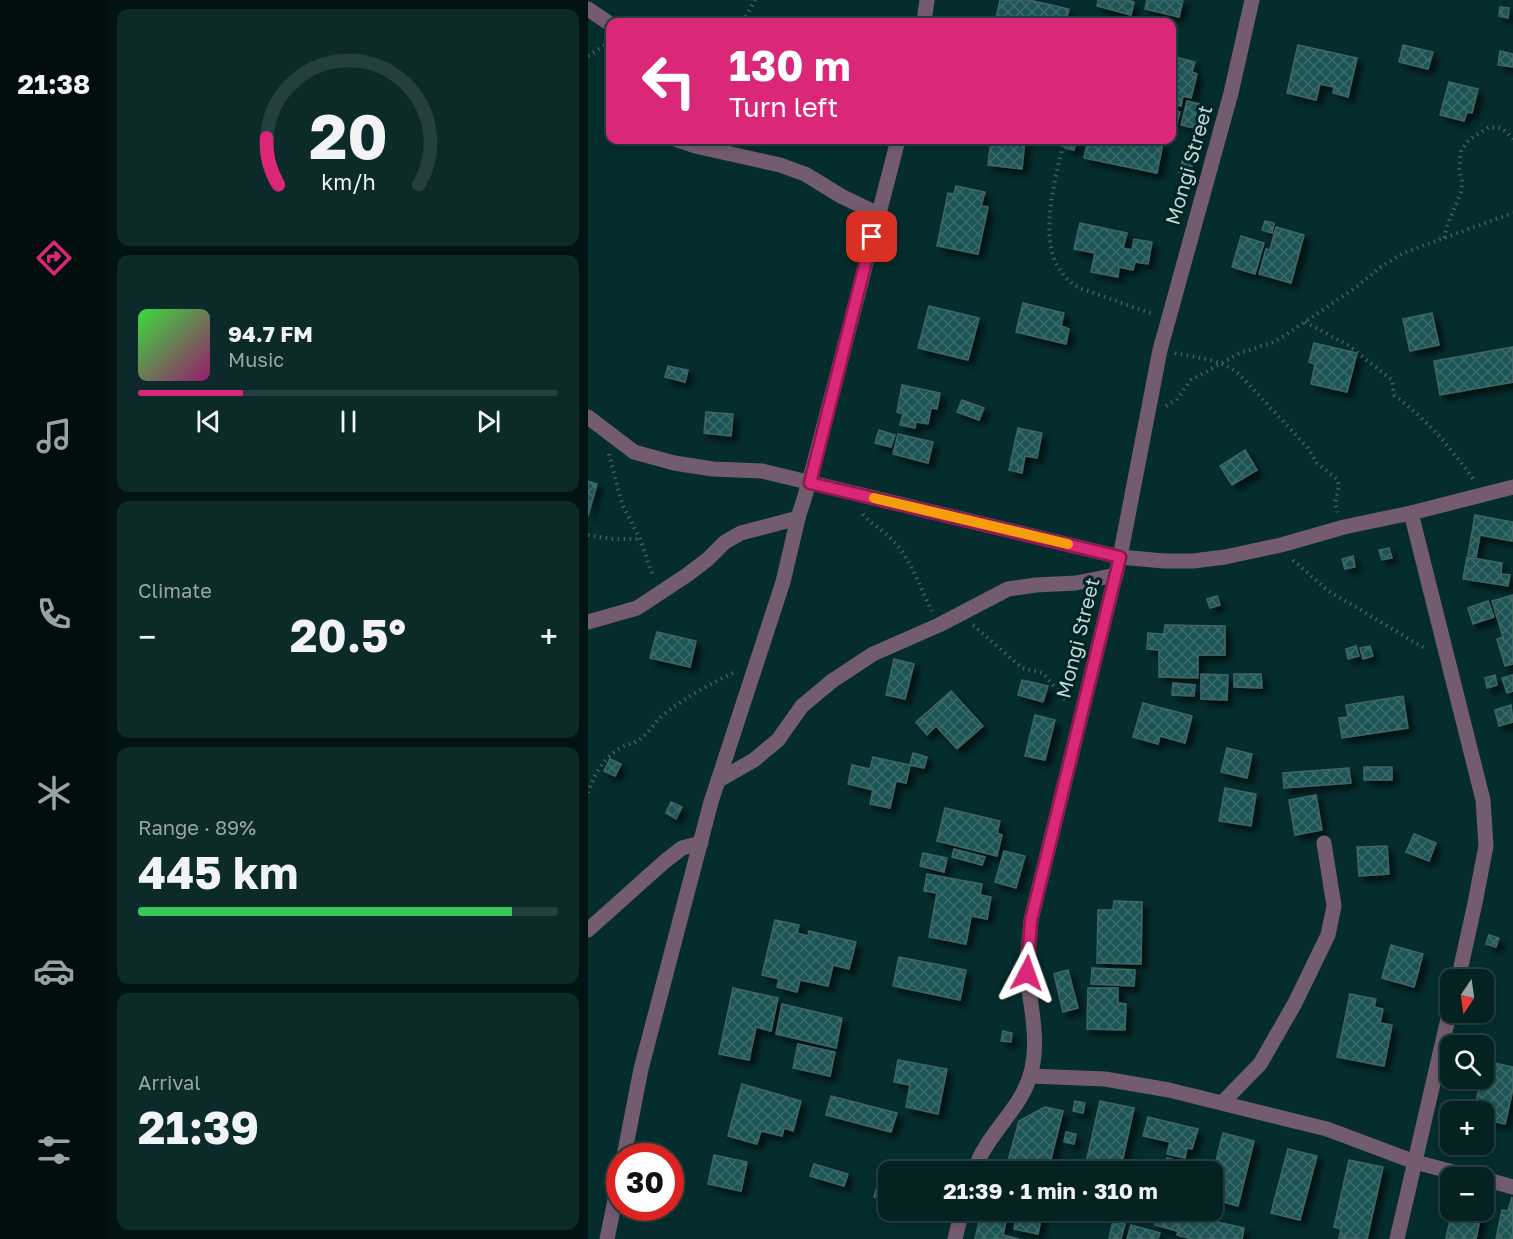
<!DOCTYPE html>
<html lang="en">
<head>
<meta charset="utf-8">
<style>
	:root { --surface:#042222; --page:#0d2a2a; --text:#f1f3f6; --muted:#97a4a5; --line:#253f40; --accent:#db2777 }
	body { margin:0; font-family:"Golos Text",sans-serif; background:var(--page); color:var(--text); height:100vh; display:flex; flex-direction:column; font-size:22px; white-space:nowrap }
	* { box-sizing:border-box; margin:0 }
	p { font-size:20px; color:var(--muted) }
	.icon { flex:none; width:33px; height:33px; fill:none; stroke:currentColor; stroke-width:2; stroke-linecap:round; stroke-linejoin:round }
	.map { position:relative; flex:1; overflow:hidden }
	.sheet { display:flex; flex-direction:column; gap:9px; padding:9px; background:#021313; width:480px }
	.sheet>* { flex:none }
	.banner { position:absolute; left:18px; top:18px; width:570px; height:126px; border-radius:12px; box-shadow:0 3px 9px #0003,0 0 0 2px var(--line); background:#db2777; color:#fff; overflow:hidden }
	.needle { width:39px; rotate:193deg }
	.tools { position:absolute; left:852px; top:969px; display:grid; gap:12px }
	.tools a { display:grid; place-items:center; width:54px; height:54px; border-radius:12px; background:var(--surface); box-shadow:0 3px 9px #0003,0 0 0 2px var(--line); font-size:30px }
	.speed { position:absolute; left:18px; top:1143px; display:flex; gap:12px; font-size:30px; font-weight:700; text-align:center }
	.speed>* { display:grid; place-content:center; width:78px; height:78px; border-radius:50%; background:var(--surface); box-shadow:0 3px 9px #0003,0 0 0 2px var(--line); line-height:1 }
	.speed .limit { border:9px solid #d22; background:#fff; color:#111 }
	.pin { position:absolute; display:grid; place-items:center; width:51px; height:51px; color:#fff; margin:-26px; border-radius:12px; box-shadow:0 3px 9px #0006 }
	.me { position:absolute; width:66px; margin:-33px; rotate:4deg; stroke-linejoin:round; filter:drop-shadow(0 0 4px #0008) }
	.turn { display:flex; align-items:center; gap:21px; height:126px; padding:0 24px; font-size:27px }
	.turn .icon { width:78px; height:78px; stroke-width:2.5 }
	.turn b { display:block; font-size:42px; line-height:51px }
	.big { font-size:45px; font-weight:700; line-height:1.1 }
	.sheet .card { flex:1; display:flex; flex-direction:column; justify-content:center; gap:9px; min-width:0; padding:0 21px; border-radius:12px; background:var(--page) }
	.sheet .dial { align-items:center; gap:0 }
	.dial svg { height:156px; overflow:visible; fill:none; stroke:var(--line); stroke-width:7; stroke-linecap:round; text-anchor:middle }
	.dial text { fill:var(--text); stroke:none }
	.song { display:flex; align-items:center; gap:18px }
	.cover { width:72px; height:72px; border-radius:9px; background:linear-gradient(135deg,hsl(120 70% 55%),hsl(320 70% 35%)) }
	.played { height:6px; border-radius:3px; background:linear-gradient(90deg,var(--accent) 25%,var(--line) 25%) }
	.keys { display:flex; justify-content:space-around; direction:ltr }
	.heat { display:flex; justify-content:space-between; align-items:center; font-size:33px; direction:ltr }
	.charge { height:9px; border-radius:4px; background:linear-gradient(90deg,#34c759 89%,var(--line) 0) }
	.trip { position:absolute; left:290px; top:1161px; width:345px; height:60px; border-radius:12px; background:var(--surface); box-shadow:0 3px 9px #0003,0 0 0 2px var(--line); font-weight:700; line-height:60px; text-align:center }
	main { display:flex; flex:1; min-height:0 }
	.tab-bar { display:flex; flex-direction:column; width:108px; justify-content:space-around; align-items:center; background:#020e0e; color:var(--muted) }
	.tab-bar .icon { width:42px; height:42px }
	.tab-bar .on { color:var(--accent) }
	.tab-bar b { font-size:27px; color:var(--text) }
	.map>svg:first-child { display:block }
</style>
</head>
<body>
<main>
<nav class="tab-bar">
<b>21:38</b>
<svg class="icon on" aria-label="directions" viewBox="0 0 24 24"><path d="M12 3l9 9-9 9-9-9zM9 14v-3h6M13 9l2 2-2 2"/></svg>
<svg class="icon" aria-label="music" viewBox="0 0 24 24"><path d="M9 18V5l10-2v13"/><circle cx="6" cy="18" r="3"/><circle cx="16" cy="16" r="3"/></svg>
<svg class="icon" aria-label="phone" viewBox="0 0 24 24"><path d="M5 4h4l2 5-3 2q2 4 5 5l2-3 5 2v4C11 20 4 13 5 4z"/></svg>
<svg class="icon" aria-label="climate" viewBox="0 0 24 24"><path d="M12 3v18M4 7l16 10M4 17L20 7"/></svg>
<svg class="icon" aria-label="car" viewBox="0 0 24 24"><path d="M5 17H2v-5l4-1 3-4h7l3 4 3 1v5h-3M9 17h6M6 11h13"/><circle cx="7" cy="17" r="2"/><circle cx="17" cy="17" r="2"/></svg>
<svg class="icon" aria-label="filters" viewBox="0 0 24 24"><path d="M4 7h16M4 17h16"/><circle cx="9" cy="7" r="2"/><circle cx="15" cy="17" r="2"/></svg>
</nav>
<section class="sheet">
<div class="card dial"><svg viewBox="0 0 100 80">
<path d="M14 69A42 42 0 1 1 86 69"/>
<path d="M14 69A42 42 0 0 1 8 45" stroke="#db2777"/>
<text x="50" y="56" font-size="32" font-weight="700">20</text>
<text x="50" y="72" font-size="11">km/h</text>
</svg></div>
<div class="card">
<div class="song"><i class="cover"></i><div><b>94.7 FM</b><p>Music</p></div></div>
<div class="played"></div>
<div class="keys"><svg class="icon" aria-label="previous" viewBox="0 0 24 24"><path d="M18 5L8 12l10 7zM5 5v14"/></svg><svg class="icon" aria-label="pause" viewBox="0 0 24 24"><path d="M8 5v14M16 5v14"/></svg><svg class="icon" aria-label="next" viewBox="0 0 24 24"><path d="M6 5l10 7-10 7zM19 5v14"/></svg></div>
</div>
<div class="card"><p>Climate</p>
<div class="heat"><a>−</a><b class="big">20.5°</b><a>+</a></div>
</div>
<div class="card"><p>Range · 89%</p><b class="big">445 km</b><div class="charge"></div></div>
<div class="card"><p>Arrival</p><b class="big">21:39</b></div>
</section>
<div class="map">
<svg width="925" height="1239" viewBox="0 0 925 1239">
	<defs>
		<pattern id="building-cross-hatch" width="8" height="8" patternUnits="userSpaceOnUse" patternTransform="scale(1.5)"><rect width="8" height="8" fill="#1f5454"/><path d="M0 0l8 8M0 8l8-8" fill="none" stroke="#3e6c6c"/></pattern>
		<filter id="shadow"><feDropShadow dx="5.5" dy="5.5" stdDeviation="3" flood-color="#0009"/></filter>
	</defs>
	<rect width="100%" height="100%" fill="#052d2d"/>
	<g fill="url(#building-cross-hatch)" stroke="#416566" stroke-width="1.5" filter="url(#shadow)">
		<polygon points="412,0 441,0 481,9 478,22 407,22"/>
		<polygon points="510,0 540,0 546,2 543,15 509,6"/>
		<polygon points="559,0 595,0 591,17 557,9"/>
		<polygon points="912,7 921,8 920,18 911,16"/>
		<polygon points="710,45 769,58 760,97 745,93 746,87 732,84 728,100 699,93"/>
		<polygon points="815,45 845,52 840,69 811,62"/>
		<polygon points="912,51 925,54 925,67 910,65"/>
		<polygon points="584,56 607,62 604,72 609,74 603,98 595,96 593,106 584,104"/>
		<polygon points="861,82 890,89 884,113 879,112 876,121 852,115"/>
		<polygon points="599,101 617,105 611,129 593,125"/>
		<polygon points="584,110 592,112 589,123 584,122"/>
		<polygon points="403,140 437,140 434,169 400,165"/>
		<polygon points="479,140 489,140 486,150 477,148"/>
		<polygon points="500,140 560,140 575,143 569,173 496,158"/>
		<polygon points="595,159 605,162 602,175 591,172"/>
		<polygon points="368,186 397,192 393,206 400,207 390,254 349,246 360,193 366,194"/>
		<polygon points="677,221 686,223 684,233 674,230"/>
		<polygon points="492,223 539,233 535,248 544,250 546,239 564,242 560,264 547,262 545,270 531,267 530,277 503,272 507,253 486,249"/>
		<polygon points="688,227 716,235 703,283 671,274 678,249 682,250"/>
		<polygon points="653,236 676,243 667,274 644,267"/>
		<polygon points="435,303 476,313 473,326 481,329 478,344 428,332"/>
		<polygon points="341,306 391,318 380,360 330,348"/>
		<polygon points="844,313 851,345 822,351 815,319"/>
		<polygon points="726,343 769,353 759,392 723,384 727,364 721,362"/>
		<polygon points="925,347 925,382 852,395 846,361"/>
		<polygon points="80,366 100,370 97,382 77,377"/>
		<polygon points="314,385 352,393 349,409 343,408 340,424 328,422 327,428 312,425 315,414 309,412"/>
		<polygon points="374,400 396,408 391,420 369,412"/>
		<polygon points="118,412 145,414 143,436 116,433"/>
		<polygon points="430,428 454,433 449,458 437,456 434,473 421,470"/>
		<polygon points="291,430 307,435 303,447 287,443"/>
		<polygon points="310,434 345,442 340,463 305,454"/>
		<polygon points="657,450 669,470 644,485 632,466"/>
		<polygon points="0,481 9,484 0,516"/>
		<polygon points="887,515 925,522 924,541 892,535 888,557 880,555"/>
		<polygon points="801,548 804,558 794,560 791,550"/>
		<polygon points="765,556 767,567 757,569 754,559"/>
		<polygon points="879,557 914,563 913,574 922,575 920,586 875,579"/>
		<polygon points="925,595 925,664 917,666 909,639 915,637 904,601"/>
		<polygon points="629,596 632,605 622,608 619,599"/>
		<polygon points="900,601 906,617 885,624 880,608"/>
		<polygon points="577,625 637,626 637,655 610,655 610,678 571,677 571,650 559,649 560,633 576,634"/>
		<polygon points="69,632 108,641 102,667 62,658"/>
		<polygon points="768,646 771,656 760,659 758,649"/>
		<polygon points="782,646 785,656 775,659 772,648"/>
		<polygon points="306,659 326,664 317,699 298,695"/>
		<polygon points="613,674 640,675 639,700 613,699"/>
		<polygon points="646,674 673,674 674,688 646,687"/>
		<polygon points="907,675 909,685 899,688 897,678"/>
		<polygon points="925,675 925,691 919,693 914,678"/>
		<polygon points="434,680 460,686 455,702 430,695"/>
		<polygon points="585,683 607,685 606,696 584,695"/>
		<polygon points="363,691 395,726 369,749 348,726 339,735 328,722"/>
		<polygon points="815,696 820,728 754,738 751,718 760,717 758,705"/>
		<polygon points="555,703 604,716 597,743 572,736 570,744 545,737"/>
		<polygon points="923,705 925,722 911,726 907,710"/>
		<polygon points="447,715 467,720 457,760 437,756"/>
		<polygon points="639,748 664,754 659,778 633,772"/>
		<polygon points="325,753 339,757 336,768 322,765"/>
		<polygon points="285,757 322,765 318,783 308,781 302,808 282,804 285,790 260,784 264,765 282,769"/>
		<polygon points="22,759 33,764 27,776 16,771"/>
		<rect x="776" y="767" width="28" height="13"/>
		<polygon points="761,768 763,783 696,788 695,773"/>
		<polygon points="637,788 668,794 663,826 631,821"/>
		<polygon points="728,795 734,830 707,835 701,800"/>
		<polygon points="83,802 94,807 88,819 78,813"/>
		<polygon points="357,808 412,821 409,833 414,835 409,856 349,841"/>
		<polygon points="826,834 848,843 841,861 818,852"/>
		<polygon points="799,846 801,874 771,876 769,847"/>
		<polygon points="366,849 397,857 394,865 364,857"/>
		<polygon points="416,851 437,856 428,888 407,882"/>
		<polygon points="335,853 359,858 356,872 332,866"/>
		<polygon points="339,874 394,884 392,895 403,897 399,919 383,916 378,944 341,937 349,893 336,891"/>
		<polygon points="526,901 554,902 553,964 509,963 510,910 525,910"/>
		<polygon points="187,920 211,925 209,933 220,936 221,931 268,942 261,969 245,965 240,986 212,980 209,992 189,987 191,979 174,975"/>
		<polygon points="901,935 911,938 908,947 898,944"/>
		<polygon points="803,945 835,954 826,987 794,978"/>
		<polygon points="311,957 378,970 372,1000 305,986"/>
		<polygon points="504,968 547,970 546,986 503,984"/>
		<polygon points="480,970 490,1008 475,1012 466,974"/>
		<polygon points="145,988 190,998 183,1031 168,1027 161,1060 131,1054"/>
		<polygon points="500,988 530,988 530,1003 538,1004 537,1030 499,1029"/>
		<polygon points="762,994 788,999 786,1007 795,1009 792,1023 804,1025 796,1066 749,1057"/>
		<polygon points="194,1004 254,1018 248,1048 188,1034"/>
		<polygon points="415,1031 424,1033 423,1042 413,1041"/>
		<polygon points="210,1044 247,1052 242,1076 205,1068"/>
		<polygon points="310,1060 359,1069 350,1114 318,1107 322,1085 306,1082"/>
		<polygon points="897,1061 925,1067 925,1089 917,1124 896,1119 896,1112 886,1112 893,1078 896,1078"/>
		<polygon points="154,1084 213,1101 205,1131 196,1128 194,1136 173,1131 169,1144 140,1136"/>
		<polygon points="243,1096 309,1113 303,1132 238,1115"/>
		<polygon points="487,1101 497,1103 495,1113 485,1111"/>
		<polygon points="512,1101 546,1108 532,1172 496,1172"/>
		<polygon points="457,1107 475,1111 460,1171 420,1161 431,1121"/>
		<polygon points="560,1117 610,1129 604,1149 599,1148 597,1158 579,1154 582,1142 555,1136"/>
		<polygon points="478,1132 488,1134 486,1144 476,1142"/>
		<polygon points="635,1133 666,1141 650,1206 624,1199 624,1177"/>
		<polygon points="700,1149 729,1156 712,1220 683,1213"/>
		<polygon points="126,1155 159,1162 153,1191 120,1184"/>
		<polygon points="579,1158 603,1164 601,1172 576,1172"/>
		<polygon points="761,1160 795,1167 779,1239 751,1238 753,1229 746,1227"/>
		<polygon points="226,1164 260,1174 256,1186 222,1176"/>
		<polygon points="290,1183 300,1186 300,1201 286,1197"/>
		<polygon points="924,1197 925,1239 908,1239 914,1210 920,1211"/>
		<polygon points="394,1210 455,1210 450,1234 426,1229 428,1219 419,1216 415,1235 431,1239 387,1239"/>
		<polygon points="864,1210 894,1210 888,1239 858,1239"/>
		<polygon points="571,1212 592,1218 589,1231 567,1225"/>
		<polygon points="594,1214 656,1228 654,1239 604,1239 589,1235"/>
		<polygon points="525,1221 537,1224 533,1239 521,1239"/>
		<polygon points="543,1225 572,1233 570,1239 539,1239"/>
	</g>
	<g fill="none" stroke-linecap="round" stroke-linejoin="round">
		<g stroke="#3e6060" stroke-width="4" stroke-dasharray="1.5 4.5" stroke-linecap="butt">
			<polyline points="155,22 167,0"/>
			<polyline points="0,56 22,42"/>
			<path d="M 476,140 C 467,185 440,263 494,289 L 565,314"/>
			<polyline points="856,238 860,223 873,192 874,181 871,171 873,150 882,139 901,127 914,128 925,139"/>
			<path d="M 717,322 L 760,345 L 804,380 L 806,395 C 840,421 860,444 885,479"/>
			<path d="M 587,353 C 608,358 634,359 651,374 L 720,448 L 729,463 L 749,479 L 751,485 L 747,504 L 750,512"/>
			<polyline points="578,406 589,399 603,380 652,353 686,342 699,334 767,288 794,266 815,253 925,213"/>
			<polyline points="21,454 34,504 52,539 65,576"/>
			<path d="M 275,514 C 284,525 297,531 306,542 C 324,561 332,588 344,611"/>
			<polyline points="0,535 23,539 52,539"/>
			<polyline points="705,560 739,590 838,649"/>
			<polyline points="385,625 434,668 455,673 479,702"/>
			<path d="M 0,793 C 6,774 17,755 36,746 C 40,744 45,744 49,741 C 59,736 66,723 75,715 C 98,697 122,684 147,672"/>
		</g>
		<g stroke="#745c6f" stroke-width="15">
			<polyline points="0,9 22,24"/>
			<polyline points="336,22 339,0"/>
			<polyline points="89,140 107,146 192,165 217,174 253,196 290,214"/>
			<polyline points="0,417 46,452 86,463 125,469 174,471 532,557 576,561 605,561 637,557 693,545 756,527 823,513 925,487"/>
			<polyline points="823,513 895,800 898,846 887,903 870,980"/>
			<polyline points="0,622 49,608 99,575 120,559 137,542 153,533 210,518"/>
			<polyline points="131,780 166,760 190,740 214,706 244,681 285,654 351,625 420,589 448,585 488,583 528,575"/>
			<polyline points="0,930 76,862 94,848 113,843"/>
			<polyline points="442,1076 517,1079 581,1090 739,1129 827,1162 888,1178"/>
			<polyline points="634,1103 672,1064 707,1003 740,935 746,906 736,843"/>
			<polyline points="36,1156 53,1069 123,802 195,582 210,518 221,483 310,140"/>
			<path d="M 386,1172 C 397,1135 431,1112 442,1076 C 452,1043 443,1009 439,975 C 438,958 442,938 443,920 L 532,557 L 572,350 L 643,93 L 664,0"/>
			<polyline points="896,1179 925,1187"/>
			<polyline points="19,1239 32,1176"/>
			<polyline points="367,1239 374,1210"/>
			<polyline points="809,1239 862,1010"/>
		</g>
	</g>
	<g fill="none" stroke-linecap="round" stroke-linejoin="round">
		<defs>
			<polyline id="route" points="284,237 222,483 532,557 443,920 439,973"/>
		</defs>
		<use href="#route" stroke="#8e194d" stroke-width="15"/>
		<use href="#route" stroke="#db2777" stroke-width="10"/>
		<polyline stroke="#f59e0b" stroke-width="10" points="286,498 480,544"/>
	</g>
	<g text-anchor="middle" stroke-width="6" stroke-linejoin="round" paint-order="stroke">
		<g font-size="20" fill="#c3d6d6" stroke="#002323">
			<text transform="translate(601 165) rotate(-74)" y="7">Mongi Street</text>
			<text transform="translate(490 638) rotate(-76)" y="7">Mongi Street</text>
		</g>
	</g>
</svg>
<div class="tools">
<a><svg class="needle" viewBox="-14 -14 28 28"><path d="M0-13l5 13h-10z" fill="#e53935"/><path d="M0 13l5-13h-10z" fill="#97a4a5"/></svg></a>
<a><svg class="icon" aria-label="search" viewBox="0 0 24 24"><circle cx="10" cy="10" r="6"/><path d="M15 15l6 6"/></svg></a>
<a>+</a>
<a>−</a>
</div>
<div class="speed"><div class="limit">30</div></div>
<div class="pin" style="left:284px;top:237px;background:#d93025"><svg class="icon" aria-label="arrive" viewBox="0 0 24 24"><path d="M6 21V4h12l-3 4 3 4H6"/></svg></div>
<svg class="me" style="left:439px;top:973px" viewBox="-20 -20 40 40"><path d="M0-17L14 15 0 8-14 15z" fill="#db2777" stroke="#fff" stroke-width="4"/></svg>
<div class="trip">21:39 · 1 min · 310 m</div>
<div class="banner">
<div class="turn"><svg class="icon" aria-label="left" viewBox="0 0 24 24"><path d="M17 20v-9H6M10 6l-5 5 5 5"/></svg><div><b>130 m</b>Turn left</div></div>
</div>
</div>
</main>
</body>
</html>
